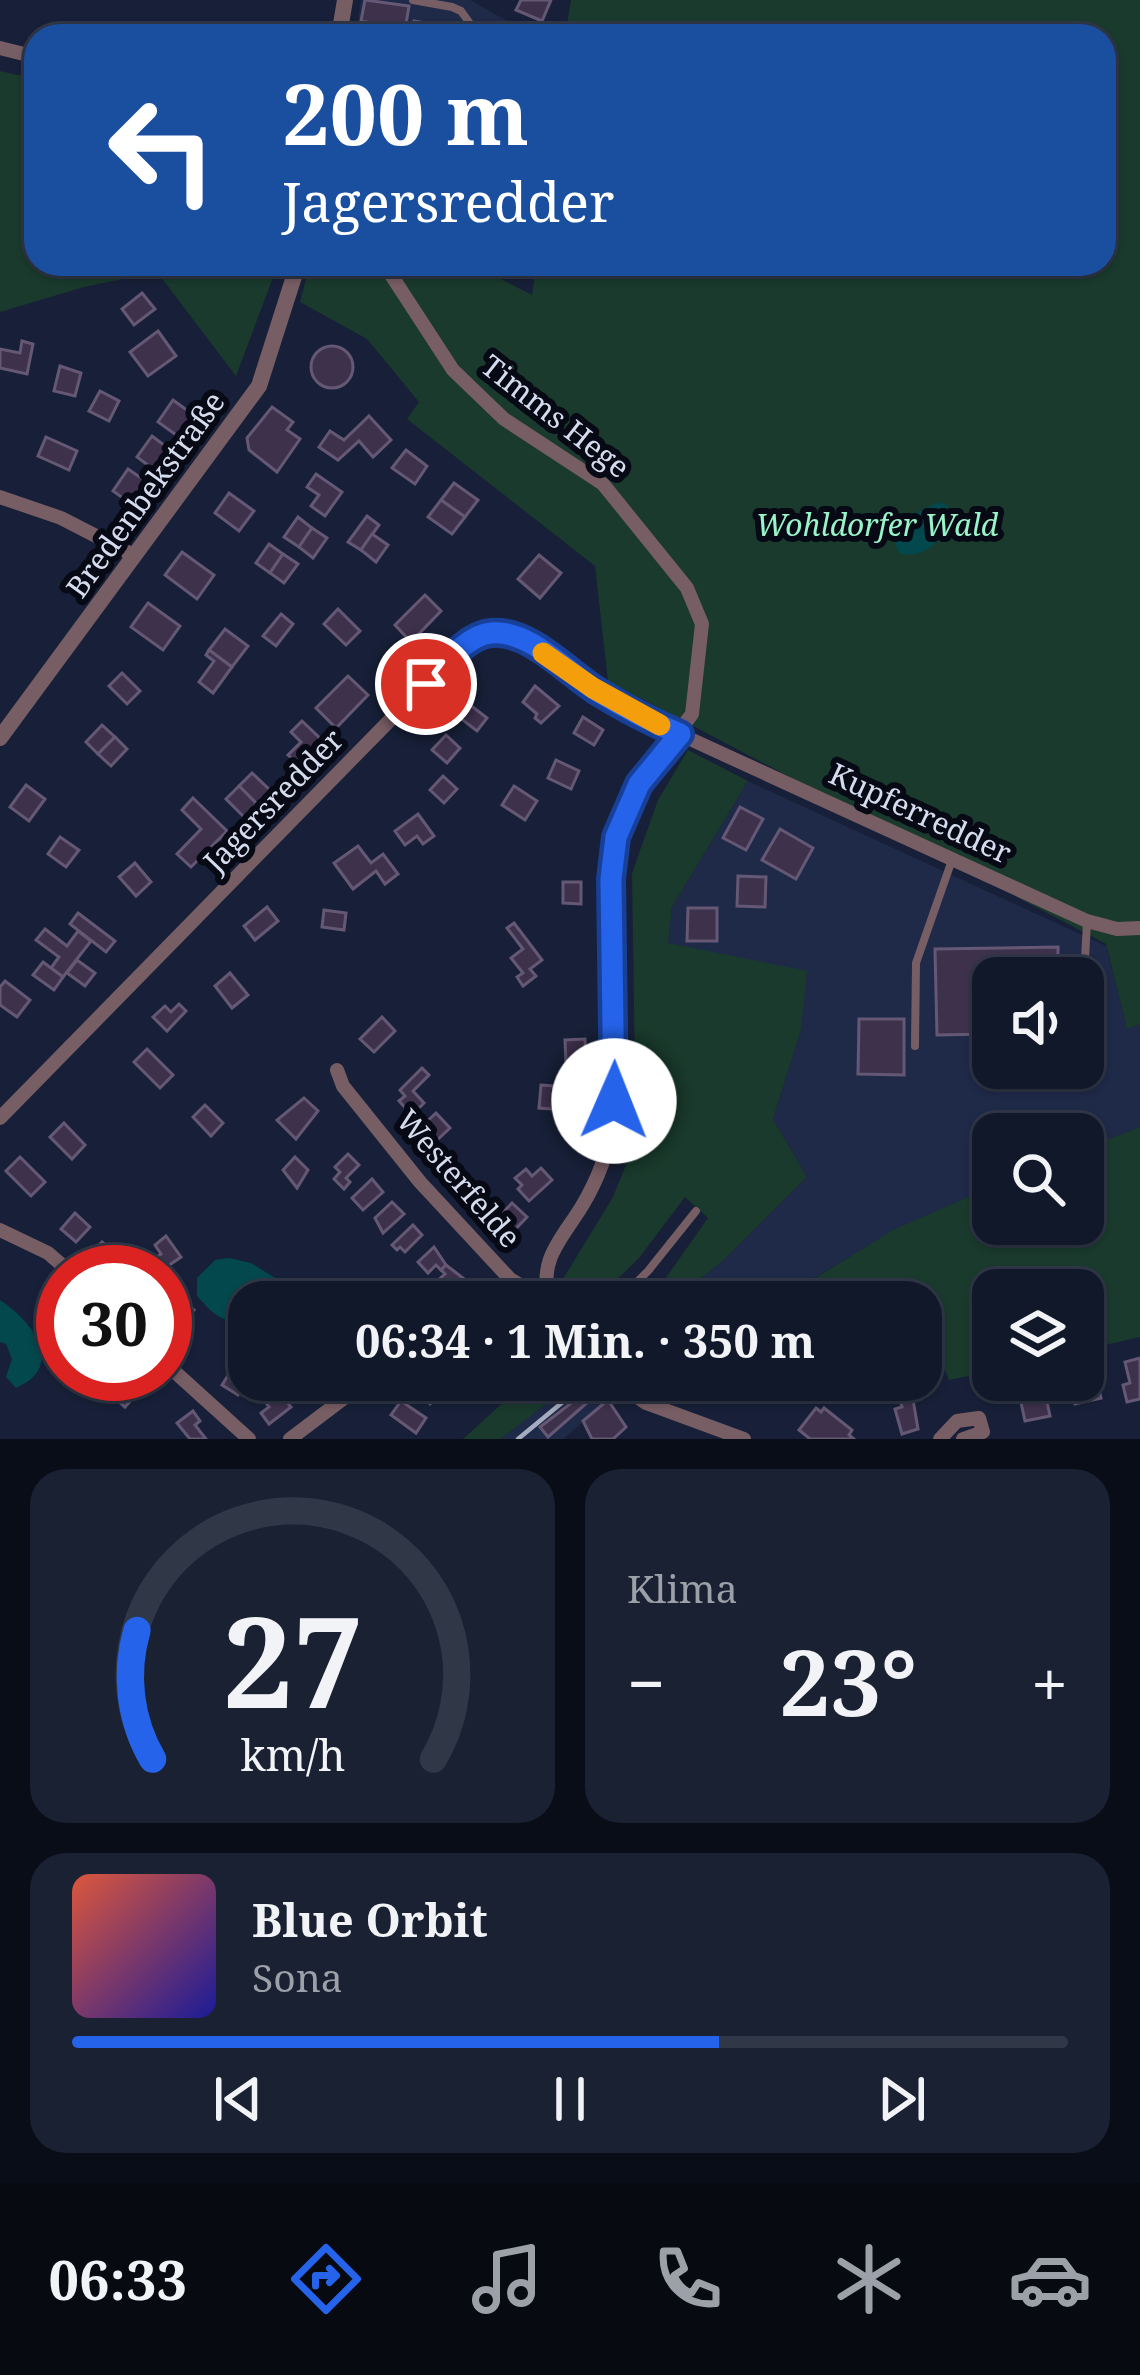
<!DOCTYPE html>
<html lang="de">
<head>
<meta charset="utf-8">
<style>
	:root { --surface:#11182a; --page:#1a2132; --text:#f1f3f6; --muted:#9ca0a8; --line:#303747; --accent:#2563eb }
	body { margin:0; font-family:"Noto Serif",serif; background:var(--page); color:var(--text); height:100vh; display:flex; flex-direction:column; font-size:45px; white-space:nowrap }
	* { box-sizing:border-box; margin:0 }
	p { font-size:39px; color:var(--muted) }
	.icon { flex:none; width:66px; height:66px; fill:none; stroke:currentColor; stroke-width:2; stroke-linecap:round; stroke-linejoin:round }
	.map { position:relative; height:1439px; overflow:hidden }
	.details { display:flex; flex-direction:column; gap:30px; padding:30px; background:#090d17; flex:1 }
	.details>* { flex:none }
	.banner { position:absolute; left:24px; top:24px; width:1092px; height:252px; border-radius:36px; box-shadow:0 3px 9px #0004,0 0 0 3px var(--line); background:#1a4fa0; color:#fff; overflow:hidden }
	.controls { position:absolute; left:972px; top:957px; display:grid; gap:24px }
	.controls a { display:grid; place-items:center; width:132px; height:132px; border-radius:24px; background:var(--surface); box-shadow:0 3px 9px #0004,0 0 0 3px var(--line); font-size:60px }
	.speed { position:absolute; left:36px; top:1245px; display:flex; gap:24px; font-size:60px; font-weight:700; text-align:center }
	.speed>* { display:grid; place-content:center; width:156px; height:156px; border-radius:50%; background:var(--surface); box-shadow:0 3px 9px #0004,0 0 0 3px var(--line); line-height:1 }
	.speed .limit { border:18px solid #d22; background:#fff; color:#111 }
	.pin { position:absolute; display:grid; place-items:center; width:102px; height:102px; color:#fff; margin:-51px; border:6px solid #fff; border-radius:50%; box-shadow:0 3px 12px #0007 }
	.me { position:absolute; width:132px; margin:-66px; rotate:1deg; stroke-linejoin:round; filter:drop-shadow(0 0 9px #0008) }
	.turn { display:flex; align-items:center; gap:42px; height:252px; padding:0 60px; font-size:54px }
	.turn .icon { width:156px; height:156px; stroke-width:2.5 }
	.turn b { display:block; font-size:84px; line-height:102px }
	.big { font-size:90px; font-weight:700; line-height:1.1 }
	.details .tile { flex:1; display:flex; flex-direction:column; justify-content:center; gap:18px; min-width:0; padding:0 42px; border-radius:36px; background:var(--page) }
	.details .dial { align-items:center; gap:0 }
	.dial svg { height:312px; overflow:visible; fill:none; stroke:var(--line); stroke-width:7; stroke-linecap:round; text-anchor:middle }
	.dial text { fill:var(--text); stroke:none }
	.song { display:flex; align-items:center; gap:36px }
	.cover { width:144px; height:144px; border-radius:18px; background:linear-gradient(135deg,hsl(10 70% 55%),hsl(240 70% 35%)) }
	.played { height:12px; border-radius:6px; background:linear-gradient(90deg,var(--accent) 65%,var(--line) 65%) }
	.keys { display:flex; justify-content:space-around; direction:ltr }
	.heat { display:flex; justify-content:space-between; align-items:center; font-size:66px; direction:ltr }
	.details .tiles { flex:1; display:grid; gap:30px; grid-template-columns:1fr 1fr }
	.tile:last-child { grid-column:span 2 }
	.trip { position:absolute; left:228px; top:1281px; width:714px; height:120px; border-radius:36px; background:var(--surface); box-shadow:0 3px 9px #0004,0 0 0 3px var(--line); font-weight:700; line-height:120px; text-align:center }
	.menu { display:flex; height:192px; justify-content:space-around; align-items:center; background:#070a11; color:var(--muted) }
	.menu .icon { width:84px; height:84px }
	.menu .selected { color:var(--accent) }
	.menu b { font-size:54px; color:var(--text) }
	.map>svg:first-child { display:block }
</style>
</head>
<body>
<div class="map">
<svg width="1140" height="1439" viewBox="0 0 1140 1439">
	<rect width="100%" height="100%" fill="#172038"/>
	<g fill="#1f2948" fill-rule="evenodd">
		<polygon points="361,0 470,0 534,36 356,36"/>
		<path d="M 748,781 L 1106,946 L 1127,1028 L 1140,1024 L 1140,1127 L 1083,1149 L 1083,1134 L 993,1134 L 993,1186 L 894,1230 L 775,1302 L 672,1302 L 725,1259 L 807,1177 L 773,1119 L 801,1030 L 668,943 L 672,907 ZM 993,978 L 1083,978 L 1083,1068 L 993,1068 Z"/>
		<polygon points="568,1380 589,1380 608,1401 563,1439 501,1439 571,1384"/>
	</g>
	<g fill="#193a2c">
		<polygon points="571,0 1140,0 1140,1024 1127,1029 1106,944 608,681 595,566 407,419 419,402 367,339 300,302 310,264 471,264 532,295 537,264 1104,264 1104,36 565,36"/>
		<polygon points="0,71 36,79 36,264 278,264 236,376 157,272 84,287 0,312"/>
		<polygon points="688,750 748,781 672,907 668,943 807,971 801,1030 773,1119 807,1177 725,1259 672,1302 641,1302 665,1279 708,1218 685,1197 639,1258 594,1302 569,1302 560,1284 613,1197 636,1140 632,873 658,800"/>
		<polygon points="1140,1127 1140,1337 1083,1350 1083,1290 993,1290 993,1371 949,1380 921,1312 921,1302 917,1302 911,1288 879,1302 819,1302 809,1282 893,1230 993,1186 993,1224 1083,1224 1083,1149"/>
		<polygon points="528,1380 568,1380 572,1384 501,1439 463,1439"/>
	</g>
	<g fill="#02484c">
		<path d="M 942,502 L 948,505 C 951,532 928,562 899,553 L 895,543 C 900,523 922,506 942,502 Z"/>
		<path d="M 229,1258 L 251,1263 L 314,1302 L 249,1302 L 249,1322 C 223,1324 214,1315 197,1296 L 197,1278 L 215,1260 Z"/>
		<path d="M 0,1300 C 32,1321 67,1366 16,1388 L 6,1377 L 12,1359 L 6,1344 L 0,1342 Z"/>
	</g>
	<g fill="#3e314c" stroke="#655875" stroke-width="3">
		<polygon points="365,0 409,6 405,30 399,29 398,36 369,36 372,23 361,21"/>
		<polygon points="521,0 551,0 542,21 516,10"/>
		<polygon points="414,21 448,27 447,36 411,36"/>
		<polygon points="142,293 155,309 134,325 122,309"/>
		<polygon points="158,331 176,356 148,376 130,352"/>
		<polygon points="22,341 33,344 27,374 0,368 0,349 20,353"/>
		<circle cx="332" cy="367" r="21"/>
		<polygon points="60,366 81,373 75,396 54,391"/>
		<polygon points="100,391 119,401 109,421 89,411"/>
		<polygon points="173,400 195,416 179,437 158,422"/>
		<polygon points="272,407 293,422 287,430 300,439 277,472 249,450 247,438"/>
		<polygon points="369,416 391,440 373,457 359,441 338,460 319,447 330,431 344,440"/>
		<polygon points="152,436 172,451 157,472 137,457"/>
		<polygon points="46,437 77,451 69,470 38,456"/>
		<polygon points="406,450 427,466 415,484 392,468"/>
		<polygon points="128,469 150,484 134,506 113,491"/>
		<polygon points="316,474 342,492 325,516 311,506 319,495 307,487"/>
		<polygon points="454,483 478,500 465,517 441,500"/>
		<polygon points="229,493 254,511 239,531 215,513"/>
		<polygon points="441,500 465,517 452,534 428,517"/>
		<polygon points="367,516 379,525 361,550 348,542"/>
		<polygon points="298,517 312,528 299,547 284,537"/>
		<polygon points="312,528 327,538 313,558 299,547"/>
		<polygon points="372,534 388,545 376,562 361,550"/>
		<polygon points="269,544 283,554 270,573 256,563"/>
		<polygon points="182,552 214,575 197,599 165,575"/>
		<polygon points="283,554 298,564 284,583 270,573"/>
		<polygon points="539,555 561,573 540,598 518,579"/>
		<polygon points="425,595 441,611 411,642 395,625"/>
		<polygon points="148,603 180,626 163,650 131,627"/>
		<polygon points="338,609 360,631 346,645 324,624"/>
		<polygon points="281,614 293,624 276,646 263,636"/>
		<polygon points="225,629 248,646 232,667 209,650"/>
		<polygon points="209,650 232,667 213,693 199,682 214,661 206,655"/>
		<polygon points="122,673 140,691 127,704 109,686"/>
		<polygon points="348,676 368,695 336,728 316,708"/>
		<polygon points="535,686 559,706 541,723 535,718 537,714 523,702"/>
		<polygon points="469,704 487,718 477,731 459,717"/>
		<polygon points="583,717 603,730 594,745 574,733"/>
		<polygon points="302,721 323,741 299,765 288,755 301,742 291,732"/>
		<polygon points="102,725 115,737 98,754 86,742"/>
		<polygon points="446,735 460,748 447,763 432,750"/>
		<polygon points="115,737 127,749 111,766 98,754"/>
		<polygon points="556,760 579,771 571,789 548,778"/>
		<polygon points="252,773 271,791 258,805 239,786"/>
		<polygon points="443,776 457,789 444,803 430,790"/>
		<polygon points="26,785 45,799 29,821 10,807"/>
		<polygon points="239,786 258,805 245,818 226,799"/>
		<polygon points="514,786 537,801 525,820 502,805"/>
		<polygon points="193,798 227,831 191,867 177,854 201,829 182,810"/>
		<polygon points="740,807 763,819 746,850 723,838"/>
		<polygon points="418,814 434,836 423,844 417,836 405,845 395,831"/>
		<polygon points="780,829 813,848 796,879 762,860"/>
		<polygon points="60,837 79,850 66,867 48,854"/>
		<polygon points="358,846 371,863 383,854 398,874 385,884 376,871 353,889 334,863"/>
		<polygon points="135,863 151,882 136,896 119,877"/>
		<polygon points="738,876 766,877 765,907 737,906"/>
		<polygon points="563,882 581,882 581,904 563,903"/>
		<polygon points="267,907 278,921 255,940 244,926"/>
		<polygon points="688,908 717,908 717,941 687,941"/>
		<polygon points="324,910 346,913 344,930 322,927"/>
		<polygon points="78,913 115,941 106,952 70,924"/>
		<polygon points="514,923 542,960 530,969 536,976 523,986 517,977 523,973 511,958 523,949 507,928"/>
		<polygon points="45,929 67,946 78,931 91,941 63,977 51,968 59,957 36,940"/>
		<polygon points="1058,947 1058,978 993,978 991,1034 937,1035 935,949"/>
		<polygon points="77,960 95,973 85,986 67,973"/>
		<polygon points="43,962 63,977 54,990 33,975"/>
		<polygon points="230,973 248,995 232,1008 215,986"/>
		<polygon points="5,981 30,1000 17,1017 0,1005 0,987"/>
		<polygon points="179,1004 186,1011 167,1031 153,1017 165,1006 171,1012"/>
		<polygon points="382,1017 395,1031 374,1052 360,1039"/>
		<polygon points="859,1019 904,1019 904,1075 858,1074"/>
		<polygon points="585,1039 586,1064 566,1064 565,1040"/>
		<polygon points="147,1049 173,1075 160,1088 134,1062"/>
		<polygon points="422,1068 429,1075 413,1091 424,1103 412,1115 399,1101 405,1096 400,1090"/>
		<polygon points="541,1085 568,1087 565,1110 539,1108"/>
		<polygon points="304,1098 318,1111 296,1139 277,1120"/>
		<polygon points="205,1105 223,1123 211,1136 193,1117"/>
		<polygon points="436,1113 450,1128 435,1142 421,1127"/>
		<polygon points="64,1123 85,1145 72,1159 50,1137"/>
		<polygon points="348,1154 359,1165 346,1178 350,1182 344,1189 334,1179 340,1172 335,1167"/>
		<polygon points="20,1157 45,1182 31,1196 6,1171"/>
		<polygon points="295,1157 308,1170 297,1188 283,1170"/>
		<polygon points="541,1168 552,1180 529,1201 518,1189 522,1185 515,1178 526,1169 532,1176"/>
		<polygon points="372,1179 383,1192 363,1210 352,1198"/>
		<polygon points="392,1202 404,1214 383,1233 375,1218"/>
		<polygon points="512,1203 527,1217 509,1236 494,1222"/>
		<polygon points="75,1213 90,1227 76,1242 61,1229"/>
		<polygon points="413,1225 422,1235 405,1252 400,1247 397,1250 392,1245"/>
		<polygon points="166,1236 181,1257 159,1272 151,1261 161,1254 155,1245"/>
		<polygon points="102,1242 116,1254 104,1269 89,1256"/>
		<polygon points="434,1247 446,1265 441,1270 436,1265 428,1273 418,1262"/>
		<polygon points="446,1265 463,1278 447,1293 436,1282 445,1274 441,1270"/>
		<polygon points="175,1294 194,1310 176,1331 165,1321 165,1301"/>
		<polygon points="241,1355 249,1360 249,1378 238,1395 222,1385"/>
		<polygon points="1140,1358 1140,1399 1127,1402 1123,1385 1130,1383 1125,1362"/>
		<polygon points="124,1374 132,1374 144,1385 125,1407 108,1392"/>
		<polygon points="435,1380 448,1380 453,1385 430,1404 420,1392"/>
		<polygon points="1097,1380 1101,1398 1075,1404 1071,1385"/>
		<polygon points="911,1388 918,1429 902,1434 895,1409 902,1407 898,1392"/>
		<polygon points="277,1390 291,1407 269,1424 261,1413 269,1407 264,1400"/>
		<polygon points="1045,1392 1050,1416 1025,1421 1020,1398"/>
		<polygon points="583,1394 589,1401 548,1437 540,1427"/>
		<polygon points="608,1400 626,1427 613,1439 592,1439 583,1421"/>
		<polygon points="401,1401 426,1418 416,1433 391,1415"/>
		<polygon points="816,1408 821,1412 824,1408 852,1430 849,1435 854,1439 810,1439 799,1430"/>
		<polygon points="193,1411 200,1421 195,1425 206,1439 190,1439 177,1423"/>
	</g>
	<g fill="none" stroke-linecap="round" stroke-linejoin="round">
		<g stroke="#775d64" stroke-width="8">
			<polyline points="413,0 452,7 461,11 471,25 470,36"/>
			<polyline points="1083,996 1087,922"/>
			<polyline points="915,1046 916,963 952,860"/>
			<polyline points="480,1302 509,1280"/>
			<polyline points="617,1302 648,1271 696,1211"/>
		</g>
		<g stroke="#775d64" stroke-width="14">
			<polyline points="0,48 36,57"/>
			<path d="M 384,264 L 453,370 L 504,419 L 603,484 L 687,588 L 702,624 L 692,714 L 639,784 L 616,837 L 611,879 L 612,1124 C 608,1153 597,1181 582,1206 C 562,1239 537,1260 550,1302"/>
			<polyline points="0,497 61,518 135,556"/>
			<polyline points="337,1070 343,1086 420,1182 510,1279 525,1288 546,1287"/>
			<polyline points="0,1118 446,663 464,646 488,632 524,640 593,688 664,727 1087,921 1117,929 1140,928"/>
			<polyline points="0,1230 48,1253 70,1272"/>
			<polyline points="165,1363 249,1439"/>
			<polyline points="613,1380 646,1403 744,1439"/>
			<polyline points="290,1439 360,1386"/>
			<polyline points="940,1439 957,1421 979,1418 983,1432 963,1439"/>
		</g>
		<g stroke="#775d64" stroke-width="16">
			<polyline points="339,36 345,0"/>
			<polyline points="0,738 259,386 298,264"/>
		</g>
		<polyline stroke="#a5acbf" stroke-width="4.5" points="518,1439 587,1382"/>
	</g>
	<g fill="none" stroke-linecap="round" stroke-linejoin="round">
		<defs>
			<path id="route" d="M 426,684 C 443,667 466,635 491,633 C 529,629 567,672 597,691 C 623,707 651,722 680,734 L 639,784 L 616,837 L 611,879 L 614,1101"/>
		</defs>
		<use href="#route" stroke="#184099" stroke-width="30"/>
		<use href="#route" stroke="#2563eb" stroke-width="21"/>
		<polyline stroke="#f59e0b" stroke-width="21" points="543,653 593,688 660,725"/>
	</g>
	<g text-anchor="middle" stroke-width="12" stroke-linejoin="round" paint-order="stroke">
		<g font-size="30" fill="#d5dced" stroke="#070a15">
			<text transform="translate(555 417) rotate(38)" y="10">Timms Hege</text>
			<text transform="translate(146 495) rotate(-54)" y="10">Bredenbekstraße</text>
			<text transform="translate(274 801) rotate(-46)" y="10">Jagersredder</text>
			<text transform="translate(920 814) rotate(25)" y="10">Kupferredder</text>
			<text transform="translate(458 1179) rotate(49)" y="10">Westerfelde</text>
		</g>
		<g font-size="30" font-style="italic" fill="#99f4c9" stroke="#070a15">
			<text x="877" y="536">Wohldorfer Wald</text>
		</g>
	</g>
</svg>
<div class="controls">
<a><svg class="icon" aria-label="sound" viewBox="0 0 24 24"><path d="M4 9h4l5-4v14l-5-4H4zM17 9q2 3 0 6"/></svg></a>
<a><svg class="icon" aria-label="search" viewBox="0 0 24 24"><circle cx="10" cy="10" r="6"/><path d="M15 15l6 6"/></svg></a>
<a><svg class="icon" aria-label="layers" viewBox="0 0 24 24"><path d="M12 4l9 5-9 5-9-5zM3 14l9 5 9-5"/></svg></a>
</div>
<div class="speed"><div class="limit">30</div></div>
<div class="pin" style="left:426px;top:684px;background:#d93025"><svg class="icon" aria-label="arrive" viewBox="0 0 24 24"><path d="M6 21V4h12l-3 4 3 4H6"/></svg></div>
<svg class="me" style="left:614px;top:1101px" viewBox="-20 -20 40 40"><circle r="19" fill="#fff"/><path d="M0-13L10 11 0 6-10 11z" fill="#2563eb"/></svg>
<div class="trip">06:34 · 1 Min. · 350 m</div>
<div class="banner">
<div class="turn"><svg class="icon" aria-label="left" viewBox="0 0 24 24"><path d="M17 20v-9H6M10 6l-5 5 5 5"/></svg><div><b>200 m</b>Jagersredder</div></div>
</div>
</div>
<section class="details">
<div class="tiles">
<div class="tile dial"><svg viewBox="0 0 100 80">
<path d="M14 69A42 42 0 1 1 86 69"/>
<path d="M14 69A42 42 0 0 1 10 36" stroke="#2563eb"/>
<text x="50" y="56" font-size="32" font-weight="700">27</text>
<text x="50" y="72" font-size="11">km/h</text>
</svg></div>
<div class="tile"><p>Klima</p>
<div class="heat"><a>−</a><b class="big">23°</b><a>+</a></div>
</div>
<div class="tile">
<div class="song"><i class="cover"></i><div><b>Blue Orbit</b><p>Sona</p></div></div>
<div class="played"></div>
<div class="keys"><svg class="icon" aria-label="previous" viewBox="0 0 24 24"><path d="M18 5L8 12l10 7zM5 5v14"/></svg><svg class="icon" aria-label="pause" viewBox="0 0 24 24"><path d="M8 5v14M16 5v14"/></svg><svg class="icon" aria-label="next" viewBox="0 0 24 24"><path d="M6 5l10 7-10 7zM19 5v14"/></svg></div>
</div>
</div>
</section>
<nav class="menu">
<b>06:33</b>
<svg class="icon selected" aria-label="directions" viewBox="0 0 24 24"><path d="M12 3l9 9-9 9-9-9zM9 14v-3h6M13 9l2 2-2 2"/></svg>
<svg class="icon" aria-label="music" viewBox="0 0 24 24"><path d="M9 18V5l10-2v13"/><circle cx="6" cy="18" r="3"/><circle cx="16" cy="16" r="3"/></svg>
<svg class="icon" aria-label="phone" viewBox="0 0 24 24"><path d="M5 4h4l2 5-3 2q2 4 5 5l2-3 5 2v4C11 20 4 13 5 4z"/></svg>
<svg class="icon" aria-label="climate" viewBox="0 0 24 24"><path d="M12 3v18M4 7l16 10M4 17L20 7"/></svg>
<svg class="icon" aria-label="car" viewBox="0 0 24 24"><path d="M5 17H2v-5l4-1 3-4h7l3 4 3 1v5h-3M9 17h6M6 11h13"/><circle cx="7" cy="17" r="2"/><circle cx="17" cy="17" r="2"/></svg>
</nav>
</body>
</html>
